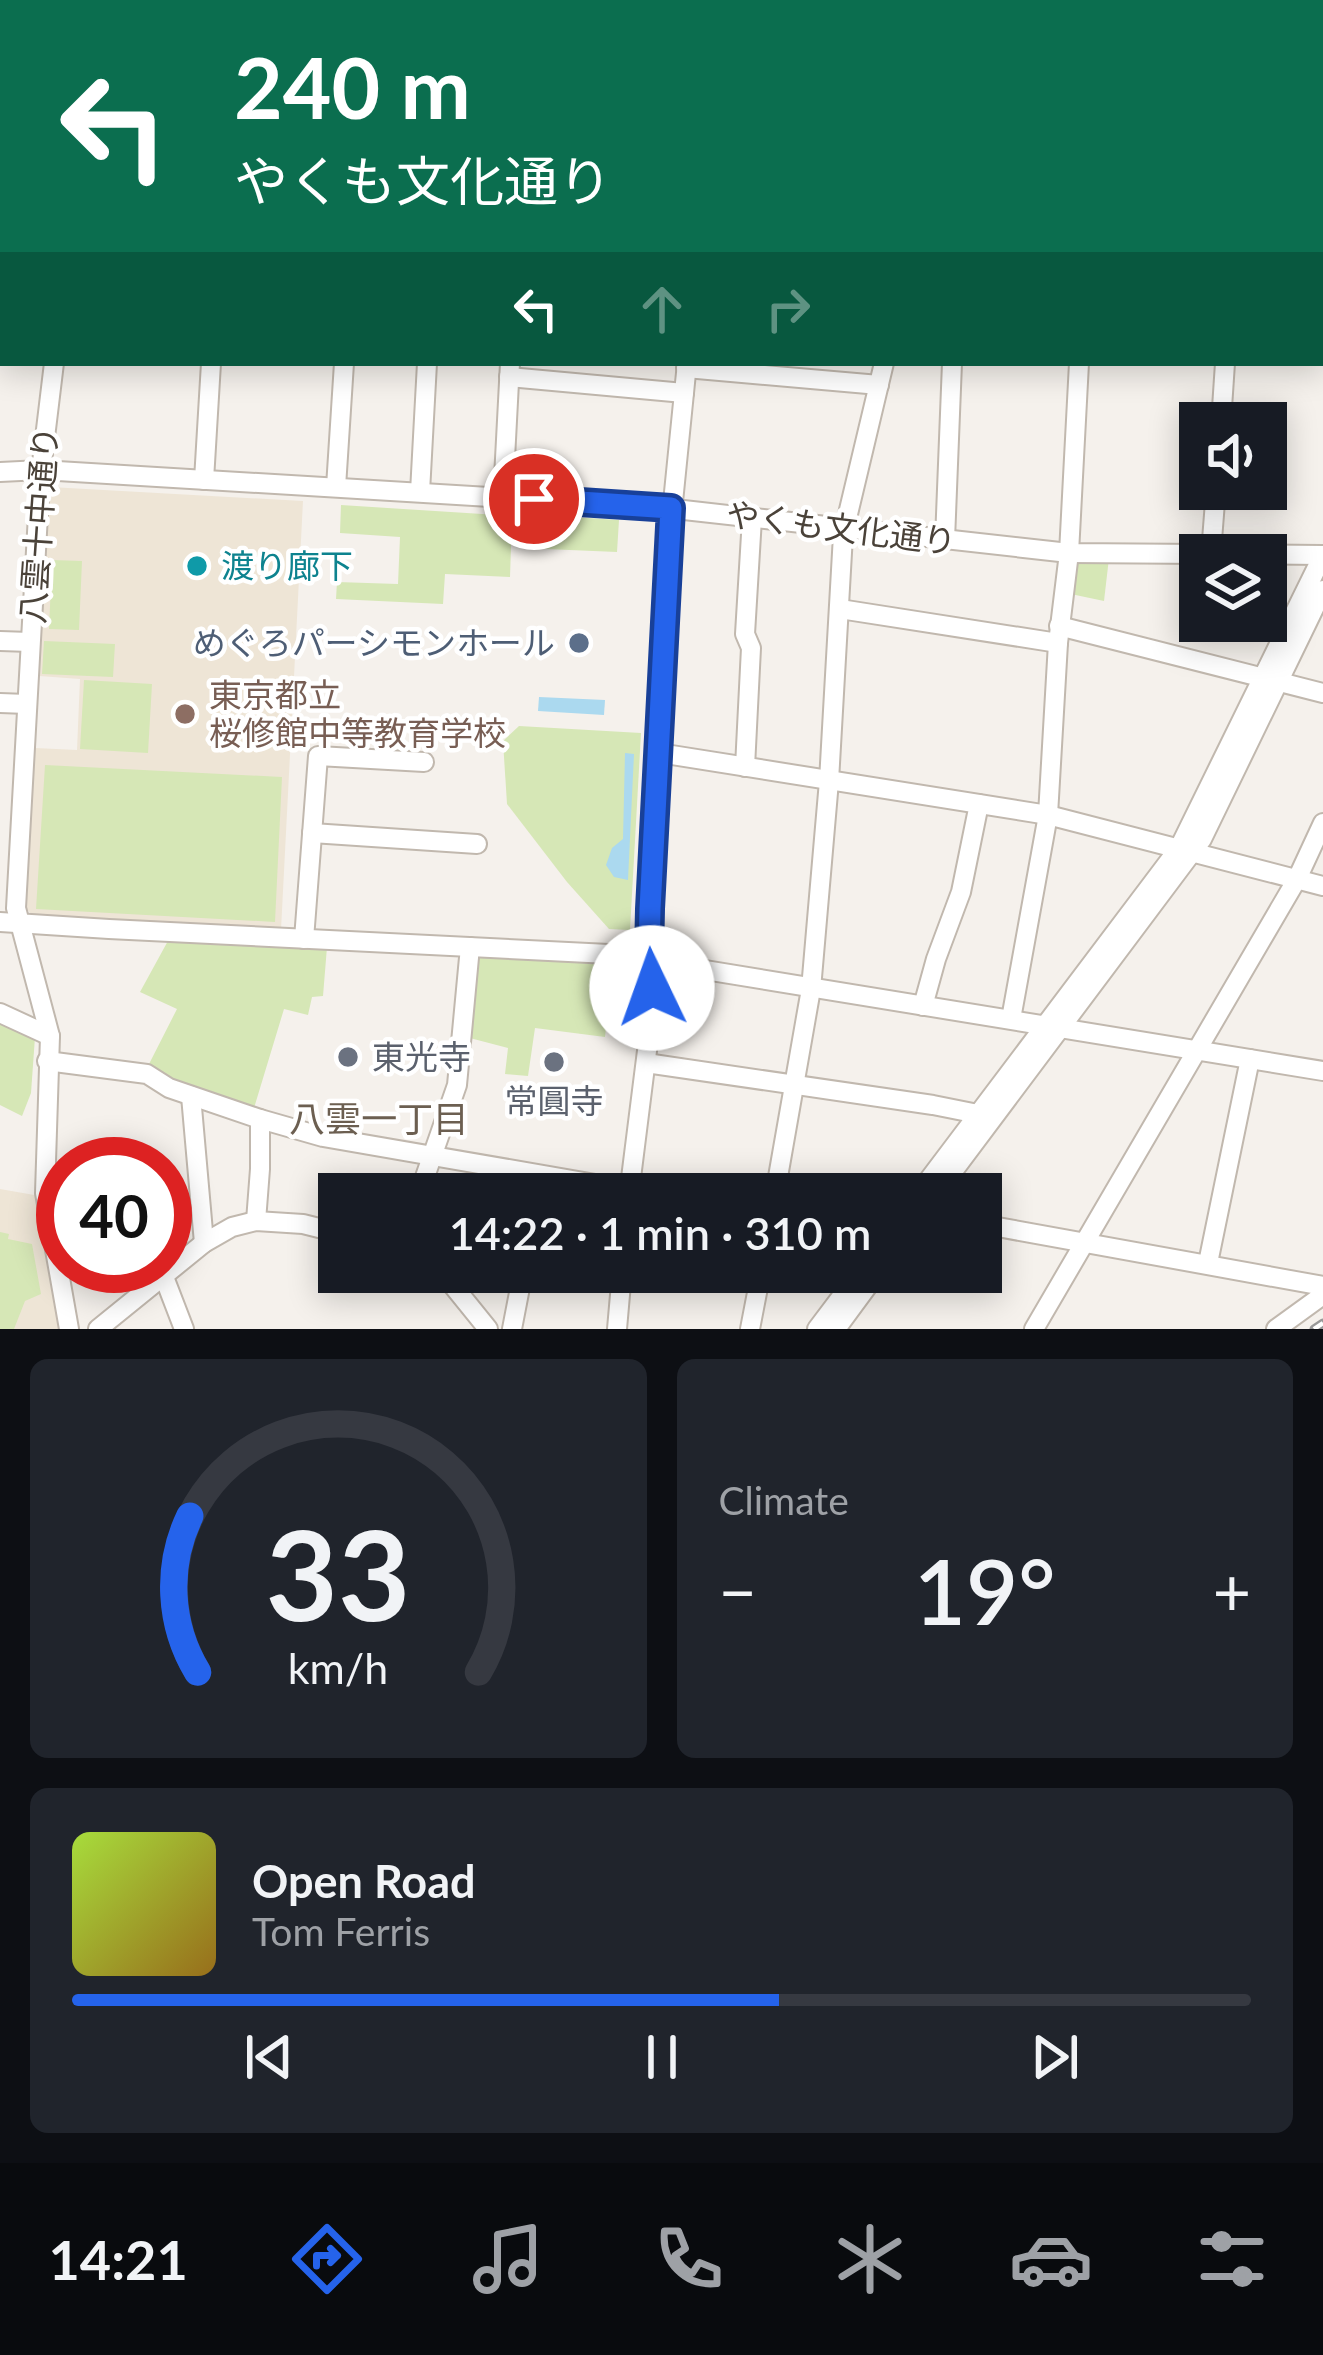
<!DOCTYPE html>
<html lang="en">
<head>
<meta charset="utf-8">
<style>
	:root { --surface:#171b24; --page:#20242c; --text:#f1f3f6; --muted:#9ea1a6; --line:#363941; --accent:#2563eb }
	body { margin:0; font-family:Lato,"Noto Sans JP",sans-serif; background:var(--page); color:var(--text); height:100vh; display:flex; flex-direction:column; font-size:45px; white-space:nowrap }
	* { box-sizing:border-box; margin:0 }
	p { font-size:39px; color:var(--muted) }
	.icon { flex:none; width:66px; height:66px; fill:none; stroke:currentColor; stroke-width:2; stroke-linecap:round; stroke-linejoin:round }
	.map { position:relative; height:1329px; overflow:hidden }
	.panel { display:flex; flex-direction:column; gap:30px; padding:30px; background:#0d0f14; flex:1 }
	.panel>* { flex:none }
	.hud { position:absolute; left:0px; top:0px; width:1323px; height:366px; box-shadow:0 6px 30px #0003; background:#0b6e4f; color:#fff; overflow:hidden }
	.tools { position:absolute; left:1179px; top:402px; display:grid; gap:24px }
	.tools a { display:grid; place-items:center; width:108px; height:108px; border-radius:0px; background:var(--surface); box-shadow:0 6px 30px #0003; font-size:60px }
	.speed { position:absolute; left:36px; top:1137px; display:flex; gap:24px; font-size:60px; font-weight:700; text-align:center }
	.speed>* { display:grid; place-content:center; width:156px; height:156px; border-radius:50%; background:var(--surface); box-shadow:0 6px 30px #0003; line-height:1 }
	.speed .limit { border:18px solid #d22; background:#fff; color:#111 }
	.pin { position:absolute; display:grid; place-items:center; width:102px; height:102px; color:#fff; margin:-51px; border:6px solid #fff; border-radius:50%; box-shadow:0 3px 12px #0007 }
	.me { position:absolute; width:132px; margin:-66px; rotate:357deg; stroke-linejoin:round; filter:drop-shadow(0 0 9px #0008) }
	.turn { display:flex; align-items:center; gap:42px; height:252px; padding:0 36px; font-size:54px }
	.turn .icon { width:156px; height:156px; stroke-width:2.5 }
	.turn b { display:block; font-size:84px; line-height:102px }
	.lanes { display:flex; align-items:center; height:114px; padding:0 36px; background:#0003; justify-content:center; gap:60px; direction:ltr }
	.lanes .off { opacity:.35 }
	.big { font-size:90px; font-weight:600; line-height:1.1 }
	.panel .widget { flex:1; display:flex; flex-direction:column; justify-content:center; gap:18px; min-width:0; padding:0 42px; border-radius:18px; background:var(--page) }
	.panel .dial { align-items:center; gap:0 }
	.dial svg { height:312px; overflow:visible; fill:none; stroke:var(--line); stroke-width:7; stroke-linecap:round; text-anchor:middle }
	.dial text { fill:var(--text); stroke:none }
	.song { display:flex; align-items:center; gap:36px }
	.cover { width:144px; height:144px; border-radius:18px; background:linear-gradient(135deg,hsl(80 70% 55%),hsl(40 70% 35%)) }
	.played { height:12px; border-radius:6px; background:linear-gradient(90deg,var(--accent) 60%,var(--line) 60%) }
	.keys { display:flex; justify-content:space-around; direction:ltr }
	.heat { display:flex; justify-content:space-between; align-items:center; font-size:66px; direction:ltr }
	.panel .tiles { flex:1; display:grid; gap:30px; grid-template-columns:1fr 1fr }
	.widget:last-child { grid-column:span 2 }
	.trip { position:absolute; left:318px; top:1173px; width:684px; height:120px; border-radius:0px; background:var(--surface); box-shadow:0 6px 30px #0003; font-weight:600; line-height:120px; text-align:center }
	.dock { display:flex; height:192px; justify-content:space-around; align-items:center; background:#090b0e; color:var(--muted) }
	.dock .icon { width:84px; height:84px }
	.dock .current { color:var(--accent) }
	.dock b { font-size:54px; color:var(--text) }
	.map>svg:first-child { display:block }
</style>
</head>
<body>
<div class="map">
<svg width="1323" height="1329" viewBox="0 0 1323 1329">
	<rect width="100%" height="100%" fill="#f5f1ec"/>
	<g fill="#eee5d6">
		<polygon points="50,487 303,501 281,930 34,916 23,906 35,748 77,750 80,679 39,676"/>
		<polygon points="0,1189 40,1196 63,1329 0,1329"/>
	</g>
	<g fill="#d6e7b6">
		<polygon points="341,505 512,516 510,577 445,574 443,604 336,599 337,582 398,584 400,537 340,533"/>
		<polygon points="525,514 619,520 617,552 522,548"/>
		<polygon points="1071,557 1109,558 1104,601 1066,593"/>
		<polygon points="52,560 82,561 79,630 49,629"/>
		<polygon points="44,641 115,644 113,677 42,674"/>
		<polygon points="84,680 152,684 148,753 80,749"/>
		<polygon points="519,726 641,733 630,930 609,929 567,882 507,804 503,741"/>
		<polygon points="45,765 282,777 275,922 36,909"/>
		<polygon points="169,939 327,947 323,996 312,997 308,1015 284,1009 254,1108 167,1078 148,1066 177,1009 140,992"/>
		<polygon points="474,956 613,963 605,1037 535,1028 528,1076 505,1074 508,1048 466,1037"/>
		<polygon points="0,1019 35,1037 31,1093 22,1116 0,1105"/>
		<polygon points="0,1232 9,1234 8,1239 32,1244 41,1294 25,1301 14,1329 0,1329"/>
	</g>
	<g fill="#abd9ef">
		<polygon points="539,697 605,700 604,715 538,711"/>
		<polygon points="625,753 634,754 628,880 614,877 606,865 612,848 623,839"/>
	</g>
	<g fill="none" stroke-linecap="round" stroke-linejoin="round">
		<defs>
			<g id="minor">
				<polyline points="227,0 227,3"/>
				<polyline points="921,0 922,3"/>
				<polyline points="95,3 95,0"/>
				<polyline points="369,3 369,0"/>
				<polyline points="532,3 532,0"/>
				<polyline points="718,3 719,0"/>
				<polyline points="1104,3 1104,0"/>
				<polyline points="1251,3 1251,0"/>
				<polyline points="0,76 3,76"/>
				<polyline points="1320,162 1323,162"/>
				<polyline points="1320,250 1323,250"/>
				<polyline points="0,269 3,269"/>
				<polyline points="1320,348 1323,348"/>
				<polyline points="54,363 40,479 16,908 50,1036 45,1193 69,1329"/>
				<polyline points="686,368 879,385"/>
				<polyline points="509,377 684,393"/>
				<polyline points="1221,423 1225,363"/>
				<polyline points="0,472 41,470 657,507 1069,553 1323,555"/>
				<polyline points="204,480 211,363"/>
				<polyline points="336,487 344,363"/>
				<polyline points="420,492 427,363"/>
				<polyline points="503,497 510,363"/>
				<polyline points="945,540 952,363"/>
				<polyline points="1211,553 1216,489"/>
				<polyline points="840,609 1058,643"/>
				<polyline points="1059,626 1323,693"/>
				<polyline points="0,641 30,642"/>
				<polyline points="0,703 27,704"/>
				<polyline points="659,753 1048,815 1323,886"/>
				<polyline points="745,767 751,648 745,634 752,518"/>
				<polyline points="312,833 477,844"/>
				<polyline points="0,922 109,929 649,956"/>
				<polyline points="304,939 318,756 424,762"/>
				<polyline points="650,961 1323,1071"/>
				<polyline points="923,1006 936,959 961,892 979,804"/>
				<polyline points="0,1013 50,1036"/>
				<polyline points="1011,1019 1048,815 1058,643 1069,553 1079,363"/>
				<polyline points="47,1061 147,1074 169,1088 260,1119 323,1137 630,1190 749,1194"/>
				<polyline points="646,1063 933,1105 978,1114"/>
				<polyline points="191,1096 204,1243"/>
				<polyline points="419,1194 457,1085 470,947"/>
				<polyline points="629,1194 653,1003 649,956 650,909 671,522 687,363"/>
				<polyline points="775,1194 811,989 829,781 843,535 884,363"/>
				<polyline points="918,1194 1179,848 1323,555"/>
				<polyline points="936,1194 1202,839 1323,590"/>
				<polyline points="256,1221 260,1169 260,1119"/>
				<polyline points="981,1224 1323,1286"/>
				<polyline points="1208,1263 1250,1059"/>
				<polyline points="434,1272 446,1277 488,1329"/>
				<polyline points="164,1277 184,1329"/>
				<polyline points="98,1329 204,1243 232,1227 256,1221 303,1224 339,1233"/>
				<polyline points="512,1329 523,1272"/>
				<polyline points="617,1329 622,1272"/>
				<polyline points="750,1329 761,1272"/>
				<polyline points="817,1329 860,1272"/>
				<polyline points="836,1329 878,1272"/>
				<polyline points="1034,1329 1297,879 1323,823"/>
				<polyline points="1276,1329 1323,1295"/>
			</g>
		</defs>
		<use href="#minor" stroke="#c1b8ae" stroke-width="22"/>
		<use href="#minor" stroke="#fff" stroke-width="18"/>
		<defs>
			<polyline id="rail" points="1314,1329 1323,1323"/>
		</defs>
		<use href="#rail" stroke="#999" stroke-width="9"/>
		<use href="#rail" stroke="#fff" stroke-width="4.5" stroke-dasharray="14" stroke-linecap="butt"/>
	</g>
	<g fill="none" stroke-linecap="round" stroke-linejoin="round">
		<defs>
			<polyline id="route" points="534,499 671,508 650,909 649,956 652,988"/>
		</defs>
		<use href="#route" stroke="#184099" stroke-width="30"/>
		<use href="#route" stroke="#2563eb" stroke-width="21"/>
	</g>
	<circle fill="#0f9aa8" stroke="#fff" stroke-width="4.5" cx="197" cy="566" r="12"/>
	<circle fill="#5c6f8a" stroke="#fff" stroke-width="4.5" cx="579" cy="643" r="12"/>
	<circle fill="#8d6e63" stroke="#fff" stroke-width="4.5" cx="185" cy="714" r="12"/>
	<g fill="#6b7280" stroke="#fff" stroke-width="4.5">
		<circle cx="348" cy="1057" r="12"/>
		<circle cx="554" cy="1062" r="12"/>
	</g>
	<g text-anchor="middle" stroke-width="9" stroke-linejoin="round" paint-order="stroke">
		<g font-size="33" fill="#4a4239" stroke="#fff">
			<text transform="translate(39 525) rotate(-86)" y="12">八雲十中通り</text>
			<text transform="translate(841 528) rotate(7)" y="12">やくも文化通り</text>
		</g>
		<g font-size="33" fill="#0d838f" stroke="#fff" text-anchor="start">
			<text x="221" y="578">渡り廊下</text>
		</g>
		<g font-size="33" fill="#4e5e75" stroke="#fff" text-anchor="end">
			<text x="555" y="655">めぐろパーシモンホール</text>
		</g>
		<g font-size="33" fill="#785e54" stroke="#fff" text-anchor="start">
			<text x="209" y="707">東京都立<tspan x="209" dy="38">桜修館中等教育学校</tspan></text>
		</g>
		<g font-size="33" fill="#5b616d" stroke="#fff" text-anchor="start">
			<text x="372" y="1069">東光寺</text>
			<text x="554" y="1113" text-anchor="middle">常圓寺</text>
		</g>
		<g font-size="36" fill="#6c5f51" stroke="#fff">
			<text x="379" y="1132">八雲一丁目</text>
		</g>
	</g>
</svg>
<div class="tools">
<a><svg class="icon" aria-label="sound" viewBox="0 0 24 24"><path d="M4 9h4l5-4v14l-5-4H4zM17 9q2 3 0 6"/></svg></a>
<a><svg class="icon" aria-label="layers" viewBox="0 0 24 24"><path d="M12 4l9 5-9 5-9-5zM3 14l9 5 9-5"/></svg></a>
</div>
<div class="speed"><div class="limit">40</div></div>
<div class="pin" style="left:534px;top:499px;background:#d93025"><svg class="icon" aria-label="arrive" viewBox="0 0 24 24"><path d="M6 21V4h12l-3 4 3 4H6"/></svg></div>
<svg class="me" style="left:652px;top:988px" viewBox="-20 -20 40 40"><circle r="19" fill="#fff"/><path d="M0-13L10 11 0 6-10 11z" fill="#2563eb"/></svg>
<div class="trip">14:22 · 1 min · 310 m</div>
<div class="hud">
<div class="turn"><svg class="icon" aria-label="left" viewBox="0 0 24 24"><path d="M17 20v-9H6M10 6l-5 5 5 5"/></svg><div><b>240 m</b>やくも文化通り</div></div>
<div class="lanes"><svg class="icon" aria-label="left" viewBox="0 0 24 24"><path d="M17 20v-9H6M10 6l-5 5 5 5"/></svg><svg class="icon off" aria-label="ahead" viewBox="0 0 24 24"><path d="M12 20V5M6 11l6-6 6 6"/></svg><svg class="icon off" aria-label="right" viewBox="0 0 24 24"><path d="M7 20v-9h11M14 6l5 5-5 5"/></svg></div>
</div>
</div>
<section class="panel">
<div class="tiles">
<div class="widget dial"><svg viewBox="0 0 100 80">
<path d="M14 69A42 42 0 1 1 86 69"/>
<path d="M14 69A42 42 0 0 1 12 29" stroke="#2563eb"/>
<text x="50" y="56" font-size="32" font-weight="700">33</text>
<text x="50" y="72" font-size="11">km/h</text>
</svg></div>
<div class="widget"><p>Climate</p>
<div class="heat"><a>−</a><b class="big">19°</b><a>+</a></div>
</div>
<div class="widget">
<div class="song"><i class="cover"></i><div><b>Open Road</b><p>Tom Ferris</p></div></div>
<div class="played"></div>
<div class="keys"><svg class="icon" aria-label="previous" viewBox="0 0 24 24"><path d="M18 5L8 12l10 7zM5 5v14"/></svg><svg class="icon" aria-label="pause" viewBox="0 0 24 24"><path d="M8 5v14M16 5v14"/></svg><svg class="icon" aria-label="next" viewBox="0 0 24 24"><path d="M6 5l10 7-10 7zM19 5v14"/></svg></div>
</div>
</div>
</section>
<nav class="dock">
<b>14:21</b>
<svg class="icon current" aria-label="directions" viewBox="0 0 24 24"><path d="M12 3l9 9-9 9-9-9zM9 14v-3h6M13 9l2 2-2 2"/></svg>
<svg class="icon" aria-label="music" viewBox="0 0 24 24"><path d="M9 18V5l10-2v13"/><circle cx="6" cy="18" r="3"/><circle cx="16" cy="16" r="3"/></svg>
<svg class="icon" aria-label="phone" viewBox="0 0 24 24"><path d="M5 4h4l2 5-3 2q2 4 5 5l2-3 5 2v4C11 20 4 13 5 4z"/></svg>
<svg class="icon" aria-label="climate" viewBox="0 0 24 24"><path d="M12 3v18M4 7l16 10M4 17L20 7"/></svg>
<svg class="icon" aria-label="car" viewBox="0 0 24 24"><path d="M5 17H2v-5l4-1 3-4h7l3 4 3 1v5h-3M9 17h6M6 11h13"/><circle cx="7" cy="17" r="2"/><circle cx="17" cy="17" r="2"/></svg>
<svg class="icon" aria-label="filters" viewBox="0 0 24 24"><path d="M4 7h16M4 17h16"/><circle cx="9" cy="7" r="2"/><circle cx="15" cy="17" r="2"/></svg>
</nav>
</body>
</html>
